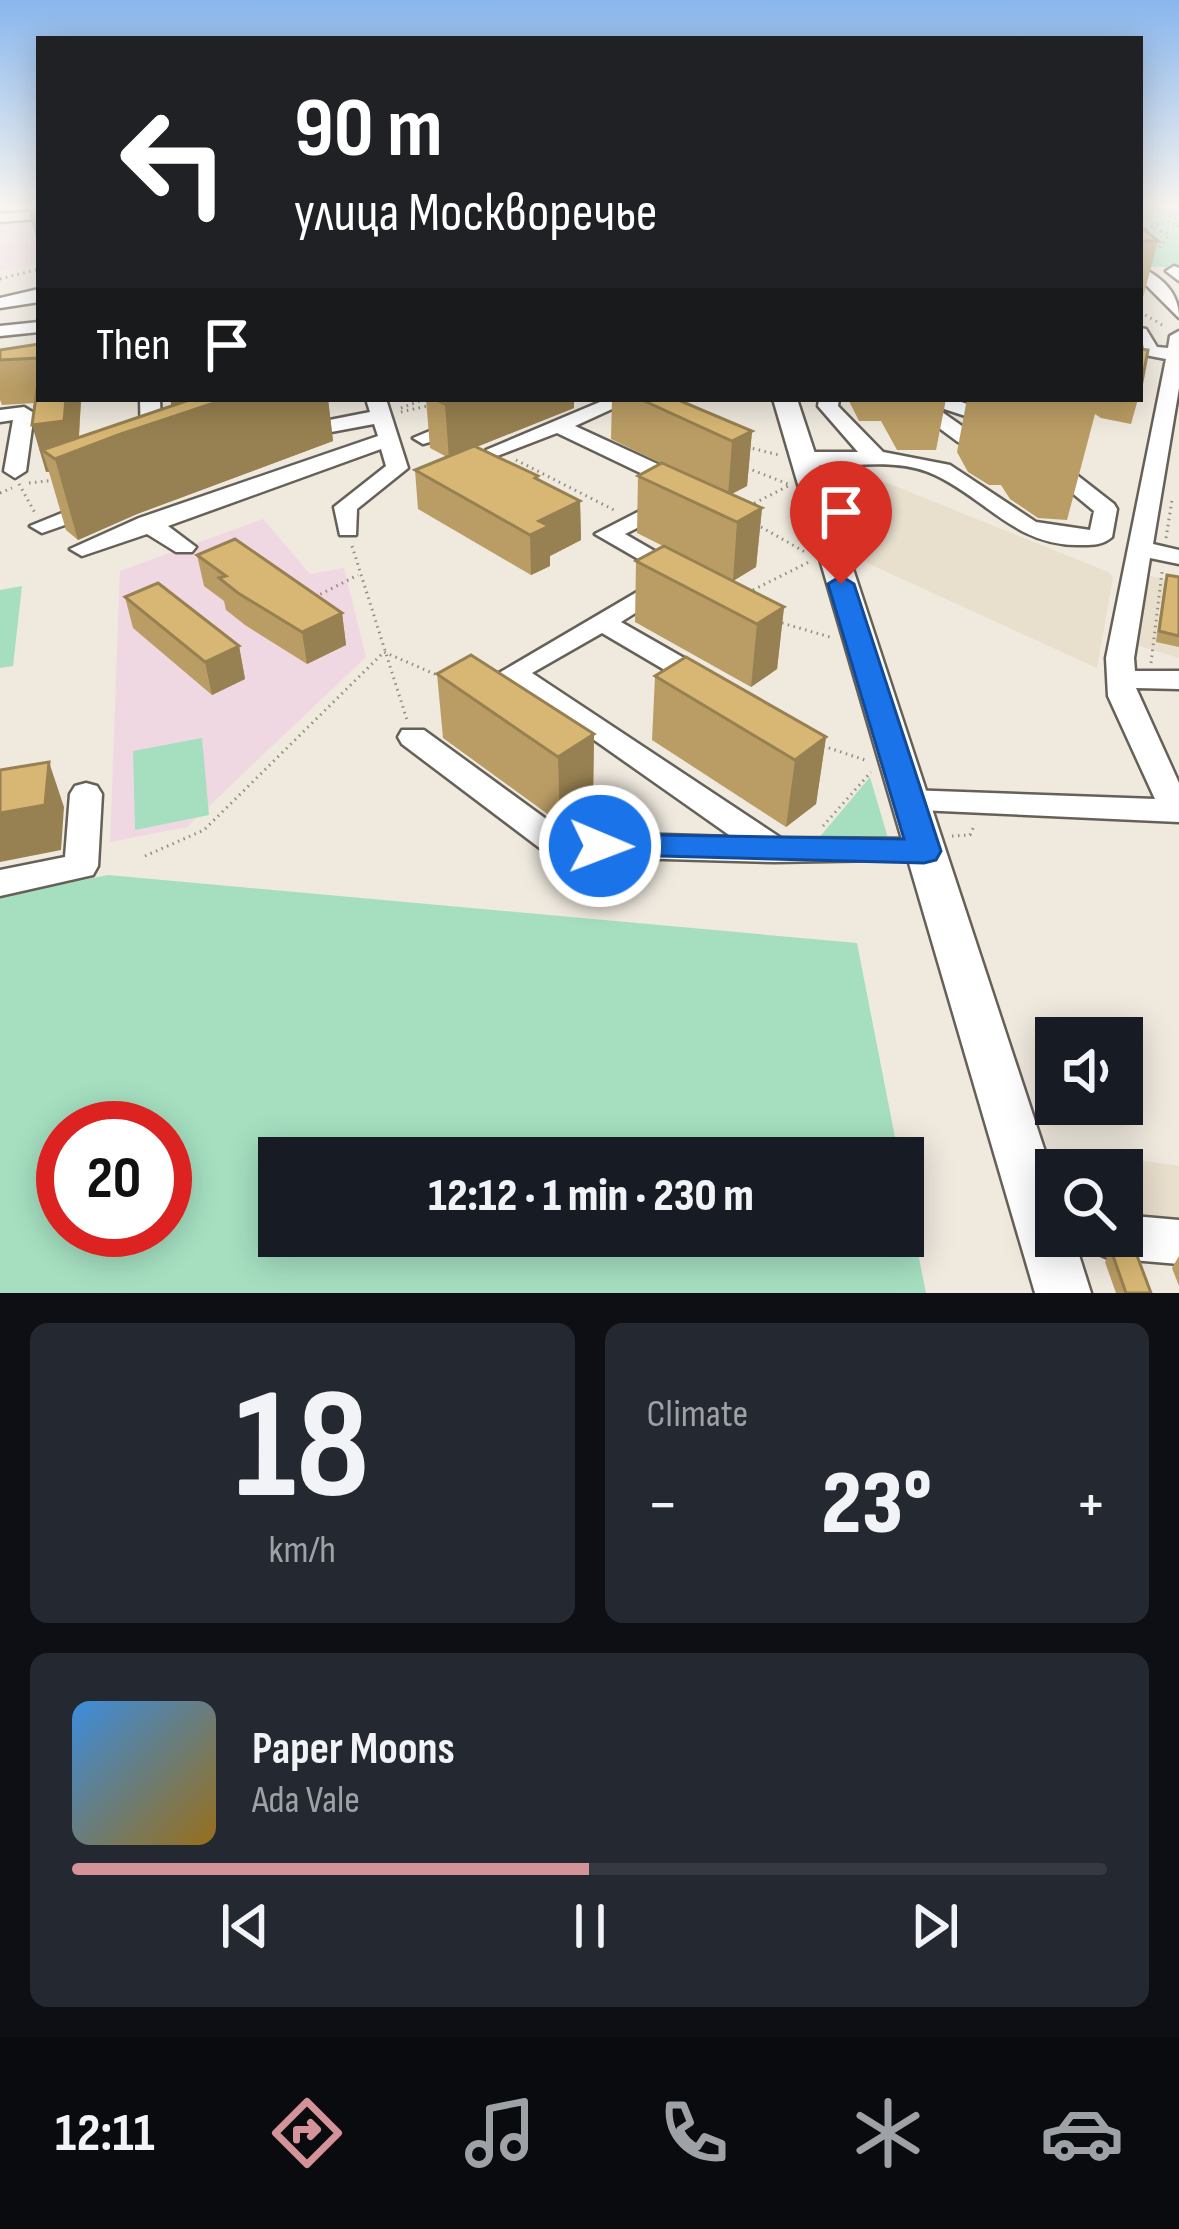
<!DOCTYPE html>
<html lang="en">
<head>
<meta charset="utf-8">
<style>
	:root { --surface:#171b24; --page:#242831; --text:#f1f3f6; --muted:#9ea1a6; --line:#363941; --accent:#d49398 }
	body { margin:0; font-family:"Sofia Sans Condensed",sans-serif; background:var(--page); color:var(--text); height:100vh; display:flex; flex-direction:column; font-size:45px; white-space:nowrap }
	* { box-sizing:border-box; margin:0 }
	p { font-size:39px; color:var(--muted) }
	.icon { flex:none; width:66px; height:66px; fill:none; stroke:currentColor; stroke-width:2; stroke-linecap:round; stroke-linejoin:round }
	.map { position:relative; height:1293px; overflow:hidden }
	.details { display:flex; flex-direction:column; gap:30px; padding:30px; background:#0d0f14; flex:1 }
	.details>* { flex:none }
	.hud { position:absolute; left:36px; top:36px; width:1107px; height:366px; border-radius:0px; box-shadow:0 6px 30px #0003; background:#202124; color:#fff; overflow:hidden }
	.fabs { position:absolute; left:1035px; top:1017px; display:grid; gap:24px }
	.fabs a { display:grid; place-items:center; width:108px; height:108px; border-radius:0px; background:var(--surface); box-shadow:0 6px 30px #0003; font-size:60px }
	.speed { position:absolute; left:36px; top:1101px; display:flex; gap:24px; font-size:60px; font-weight:700; text-align:center }
	.speed>* { display:grid; place-content:center; width:156px; height:156px; border-radius:50%; background:var(--surface); box-shadow:0 6px 30px #0003; line-height:1 }
	.speed .limit { border:18px solid #d22; background:#fff; color:#111 }
	.pin { position:absolute; display:grid; place-items:center; width:102px; height:102px; color:#fff; margin:-123px -51px; border-radius:50% 50% 50% 0; rotate:-45deg; box-shadow:0 0 12px #0007 }
	.pin .icon { rotate:45deg }
	.me { position:absolute; width:132px; margin:-66px; rotate:91deg; stroke-linejoin:round; filter:drop-shadow(0 0 9px #0008) }
	.turn { display:flex; align-items:center; gap:42px; height:252px; padding:0 60px; font-size:54px }
	.turn .icon { width:156px; height:156px; stroke-width:2.5 }
	.turn b { display:block; font-size:84px; line-height:102px }
	.then { display:flex; align-items:center; height:114px; padding:0 60px; background:#0003; gap:24px; font-size:45px }
	.big { font-size:90px; font-weight:800; line-height:1.1 }
	.details .widget { flex:1; display:flex; flex-direction:column; justify-content:center; gap:18px; min-width:0; padding:0 42px; border-radius:18px; background:var(--page) }
	.details .dial { align-items:center; gap:0 }
	.dial b { font-size:156px; line-height:1 }
	.song { display:flex; align-items:center; gap:36px }
	.cover { width:144px; height:144px; border-radius:18px; background:linear-gradient(135deg,hsl(210 70% 55%),hsl(40 70% 35%)) }
	.played { height:12px; border-radius:6px; background:linear-gradient(90deg,var(--accent) 50%,var(--line) 50%) }
	.keys { display:flex; justify-content:space-around; direction:ltr }
	.heat { display:flex; justify-content:space-between; align-items:center; font-size:66px; direction:ltr }
	.details .tiles { flex:1; display:grid; gap:30px; grid-template-columns:1fr 1fr }
	.widget:last-child { grid-column:span 2 }
	.trip { position:absolute; left:258px; top:1137px; width:666px; height:120px; border-radius:0px; background:var(--surface); box-shadow:0 6px 30px #0003; font-weight:800; line-height:120px; text-align:center }
	.dock { display:flex; height:192px; justify-content:space-around; align-items:center; background:#090b0e; color:var(--muted) }
	.dock .icon { width:84px; height:84px }
	.dock .selected { color:var(--accent) }
	.dock b { font-size:54px; color:var(--text) }
	.map>svg:first-child { display:block }
</style>
</head>
<body>
<div class="map">
<svg width="1179" height="1293" viewBox="0 0 1179 1293">
	<rect width="100%" height="100%" fill="#efe9de"/>
	<g fill="#e8dfcd">
		<polygon points="833,461 1108,572 1113,577 1097,668 863,561"/>
		<polygon points="1150,576 1179,582 1179,658 1137,645"/>
		<polygon points="1078,1151 1179,1166 1179,1239 1122,1235 1122,1170 1082,1170"/>
	</g>
	<g fill="#f0d8e3">
		<polygon points="39,220 39,263 0,270 0,223"/>
		<polygon points="263,519 310,574 344,568 366,657 187,827 110,842 120,571"/>
	</g>
	<g fill="#a5dfc0" fill-rule="evenodd">
		<polygon points="1140,207 1179,207 1179,268 1140,266"/>
		<polygon points="22,586 13,666 0,668 0,590"/>
		<polygon points="202,738 209,815 135,830 133,751"/>
		<polygon points="870,777 890,845 813,845"/>
		<path d="M 108,875 L 857,943 L 899,1158 L 279,1158 L 279,1236 L 903,1236 L 903,1178 L 926,1293 L 0,1293 L 0,897 ZM 63,1128 L 165,1128 L 165,1230 L 63,1230 Z"/>
	</g>
	<g fill="none" stroke-linecap="round" stroke-linejoin="round">
		<polygon fill="#99b9f5" fill-rule="evenodd" points="1152,207 1179,207 1179,216 1154,211"/>
		<defs>
			<g id="minor">
				<polygon points="39,211 39,219 0,222 0,214"/>
				<polygon points="1174,266 1179,268 1179,281 1166,271"/>
				<path d="M 1140,267 C 1162,277 1179,293 1179,318 L 1140,279 Z"/>
				<polygon points="39,289 39,302 0,308 0,298"/>
				<polygon points="39,322 39,332 0,336 0,326"/>
				<polygon points="1140,328 1146,329 1157,347 1168,348 1170,336 1179,331 1179,388 1153,544 1179,550 1179,564 1150,558 1134,658 1135,671 1179,671 1179,689 1136,688 1179,783 1179,822 897,809 892,801 897,793 908,790 1155,799 1108,696 1106,658 1166,359 1145,355"/>
				<polygon points="140,399 160,399 162,449 151,451 141,445"/>
				<polygon points="366,399 386,399 408,468 357,509 356,535 340,535 334,507 386,466 381,449 168,526 196,547 192,552 176,552 147,534 82,556 70,549 139,518 378,436 374,424 299,438 289,432 299,426 370,412"/>
				<polygon points="507,399 535,399 430,442 423,444 413,438"/>
				<polygon points="607,399 634,399 575,426 688,478 688,488 672,488 557,433 497,456 486,450"/>
				<path d="M 819,399 L 839,399 L 838,406 L 883,452 L 950,465 L 1036,522 L 1090,530 L 1094,511 L 1036,463 L 1039,458 L 1055,458 L 1114,504 L 1117,509 L 1112,537 C 1102,546 1091,545 1077,545 C 1016,545 986,499 935,475 C 891,454 840,472 794,463 L 791,458 L 802,452 L 858,452 L 818,406 Z"/>
				<polygon points="900,399 952,399 995,413 1025,399 1051,399 996,426 932,405 972,433 1001,440 1004,444 994,450 958,442"/>
				<polygon points="24,407 34,413 26,471 15,478 4,471 13,420 0,422 0,410"/>
				<polygon points="669,496 677,498 677,508 625,534 696,575 621,622 712,674 716,680 712,686 692,686 602,633 532,673 781,838 924,839 936,843 941,851 936,859 775,862 557,856 545,852 402,744 398,737 402,730 424,730 564,832 732,837 499,673 666,575 595,534"/>
				<polygon points="94,500 105,507 102,512 42,533 30,526"/>
				<polygon points="86,783 97,786 102,794 98,866 93,875 0,896 0,870 65,857 70,794 75,786"/>
				<polygon points="1122,1215 1179,1220 1179,1264 1108,1258 1092,1251 1086,1236 1122,1236"/>
			</g>
			<polygon id="major" points="773,399 797,399 1056,1185 1056,1236 1073,1236 1091,1293 1035,1293"/>
		</defs>
		<use href="#minor" stroke="#666158" stroke-width="5"/>
		<use href="#major" stroke="#666158" stroke-width="5"/>
		<g stroke="#918d85" stroke-width="3" stroke-dasharray="1.5 4.5" stroke-linecap="butt">
			<polyline points="1146,207 1179,215"/>
			<polyline points="1167,222 1179,226"/>
			<polyline points="1155,228 1169,235 1159,248"/>
			<polyline points="1140,231 1165,221 1166,215 1179,219"/>
			<polyline points="0,279 39,269"/>
			<polyline points="1140,312 1164,326"/>
			<polyline points="677,401 735,399"/>
			<polyline points="401,408 425,399"/>
			<polyline points="401,412 427,406"/>
			<polyline points="747,447 779,455"/>
			<polyline points="516,460 614,510"/>
			<polyline points="747,468 788,484"/>
			<polyline points="29,483 55,480"/>
			<polyline points="19,484 35,513"/>
			<polyline points="0,493 12,488"/>
			<polyline points="749,506 788,486"/>
			<polyline points="761,527 805,552"/>
			<polyline points="1166,538 1172,500"/>
			<polyline points="352,546 407,720"/>
			<polyline points="753,590 809,562"/>
			<polyline points="315,597 358,575"/>
			<polyline points="782,623 830,637"/>
			<polyline points="1151,663 1162,572"/>
			<polyline points="823,746 868,761"/>
			<polyline points="823,826 871,772"/>
			<polyline points="952,836 970,835 975,824"/>
			<polyline points="145,856 204,830 384,652 437,675"/>
		</g>
		<use href="#minor" fill="#fff" fill-rule="evenodd"/>
		<use href="#major" fill="#fff" fill-rule="evenodd"/>
	</g>
	<g fill="#ba9d64">
		<polygon points="1140,226 1158,241 1140,309"/>
		<polygon points="39,344 39,399 81,399 79,437 172,406 170,399 328,399 333,441 137,514 78,540 66,530 49,472 46,472 35,403 2,405 0,400 0,350"/>
		<polygon points="426,399 574,399 574,408 476,447 580,501 581,540 550,556 550,566 531,575 418,509 415,470 447,457 430,448"/>
		<polygon points="612,399 676,399 752,431 747,486 731,494 762,508 756,567 733,581 784,607 777,669 751,687 635,622 636,561 663,546 637,533 638,476 662,464 611,439"/>
		<polygon points="848,399 946,399 936,450 897,450 881,421 859,421"/>
		<polygon points="967,399 1138,399 1131,424 1101,418 1095,414 1067,520 1038,518 1010,499 1001,485 989,485 968,472 957,452"/>
		<polygon points="197,555 342,613 346,645 307,664 245,625 226,610 224,601 204,586"/>
		<polygon points="1167,575 1179,577 1179,647 1156,642 1164,585"/>
		<polygon points="125,597 239,646 245,679 212,695 133,628"/>
		<polygon points="437,674 594,734 593,800 560,823 443,738"/>
		<polygon points="655,676 826,737 816,804 786,827 652,740"/>
		<polygon points="1111,1250 1151,1293 1116,1293 1105,1262"/>
		<polygon points="1179,1256 1179,1286 1172,1268"/>
	</g>
	<g fill="#978051">
		<polygon points="39,211 39,248 29,212"/>
		<polygon points="66,399 81,399 78,450 174,416 170,399 328,399 333,441 137,514 78,540 55,459 42,450 49,472 46,472 32,425"/>
		<polygon points="459,399 574,399 574,408 449,458 445,404"/>
		<polygon points="752,431 747,486 728,496 732,441"/>
		<polygon points="580,501 581,540 550,556 550,566 531,575 530,535 539,521"/>
		<polygon points="762,508 756,567 733,581 737,522"/>
		<polygon points="784,607 777,669 751,687 757,624"/>
		<polygon points="342,613 346,645 307,664 302,632"/>
		<polygon points="239,646 245,679 212,695 205,662"/>
		<polygon points="594,734 593,800 560,823 558,757"/>
		<polygon points="826,737 816,804 786,827 795,760"/>
		<polygon points="49,762 64,807 61,850 0,862 0,813"/>
	</g>
	<g fill="#d8b774" stroke="#978051" stroke-width="3">
		<polygon points="1140,226 1158,241 1140,241"/>
		<polygon points="39,344 39,358 0,360 0,350"/>
		<polygon points="1140,349 1148,350 1140,392"/>
		<polygon points="39,376 39,399 66,399 64,421 32,425"/>
		<polygon points="192,399 226,399 118,435 55,459 42,450"/>
		<polygon points="435,399 459,399 445,404"/>
		<polygon points="640,399 676,399 752,431 732,441"/>
		<polygon points="474,446 538,476 535,478 580,501 539,521 549,526 530,535 415,470"/>
		<polygon points="662,463 762,508 737,522 638,476"/>
		<polygon points="235,539 342,613 302,632 238,593 219,578 226,576 197,555"/>
		<polygon points="664,546 784,607 757,624 636,561"/>
		<polygon points="1167,575 1179,577 1179,636 1159,631"/>
		<polygon points="158,583 239,646 205,662 125,597"/>
		<polygon points="471,655 594,734 558,757 437,674"/>
		<polygon points="686,657 826,737 795,760 655,676"/>
		<polygon points="49,762 45,805 0,813 0,770"/>
		<polygon points="1111,1250 1136,1253 1151,1293 1126,1293"/>
	</g>
	<linearGradient id="sky" x2="0" y2="1"><stop stop-color="#88b6ed"/><stop offset="0.53" stop-color="#f8f5f0"/><stop offset="1" stop-color="#f8f5f0" stop-opacity="0"/></linearGradient>
	<rect width="1179" height="388" fill="url(#sky)"/>
	<polygon fill="#1a73e8" stroke="#114b97" stroke-width="3" points="841,576 854,584 941,851 936,860 924,863 588,854 584,846 588,837 600,834 904,839 828,584"/>
</svg>
<div class="fabs">
<a><svg class="icon" aria-label="sound" viewBox="0 0 24 24"><path d="M4 9h4l5-4v14l-5-4H4zM17 9q2 3 0 6"/></svg></a>
<a><svg class="icon" aria-label="search" viewBox="0 0 24 24"><circle cx="10" cy="10" r="6"/><path d="M15 15l6 6"/></svg></a>
</div>
<div class="speed"><div class="limit">20</div></div>
<div class="pin" style="left:841px;top:584px;background:#d93025"><svg class="icon" aria-label="arrive" viewBox="0 0 24 24"><path d="M6 21V4h12l-3 4 3 4H6"/></svg></div>
<svg class="me" style="left:600px;top:846px" viewBox="-20 -20 40 40"><circle r="17" fill="#1a73e8" stroke="#fff" stroke-width="3"/><path d="M0-11L8 9 0 5-8 9z" fill="#fff"/></svg>
<div class="trip">12:12 · 1 min · 230 m</div>
<div class="hud">
<div class="turn"><svg class="icon" aria-label="left" viewBox="0 0 24 24"><path d="M17 20v-9H6M10 6l-5 5 5 5"/></svg><div><b>90 m</b>улица Москворечье</div></div>
<div class="then">Then<svg class="icon" aria-label="arrive" viewBox="0 0 24 24"><path d="M6 21V4h12l-3 4 3 4H6"/></svg></div>
</div>
</div>
<section class="details">
<div class="tiles">
<div class="widget dial"><b>18</b><p>km/h</p></div>
<div class="widget"><p>Climate</p>
<div class="heat"><a>−</a><b class="big">23°</b><a>+</a></div>
</div>
<div class="widget">
<div class="song"><i class="cover"></i><div><b>Paper Moons</b><p>Ada Vale</p></div></div>
<div class="played"></div>
<div class="keys"><svg class="icon" aria-label="previous" viewBox="0 0 24 24"><path d="M18 5L8 12l10 7zM5 5v14"/></svg><svg class="icon" aria-label="pause" viewBox="0 0 24 24"><path d="M8 5v14M16 5v14"/></svg><svg class="icon" aria-label="next" viewBox="0 0 24 24"><path d="M6 5l10 7-10 7zM19 5v14"/></svg></div>
</div>
</div>
</section>
<nav class="dock">
<b>12:11</b>
<svg class="icon selected" aria-label="directions" viewBox="0 0 24 24"><path d="M12 3l9 9-9 9-9-9zM9 14v-3h6M13 9l2 2-2 2"/></svg>
<svg class="icon" aria-label="music" viewBox="0 0 24 24"><path d="M9 18V5l10-2v13"/><circle cx="6" cy="18" r="3"/><circle cx="16" cy="16" r="3"/></svg>
<svg class="icon" aria-label="phone" viewBox="0 0 24 24"><path d="M5 4h4l2 5-3 2q2 4 5 5l2-3 5 2v4C11 20 4 13 5 4z"/></svg>
<svg class="icon" aria-label="climate" viewBox="0 0 24 24"><path d="M12 3v18M4 7l16 10M4 17L20 7"/></svg>
<svg class="icon" aria-label="car" viewBox="0 0 24 24"><path d="M5 17H2v-5l4-1 3-4h7l3 4 3 1v5h-3M9 17h6M6 11h13"/><circle cx="7" cy="17" r="2"/><circle cx="17" cy="17" r="2"/></svg>
</nav>
</body>
</html>
